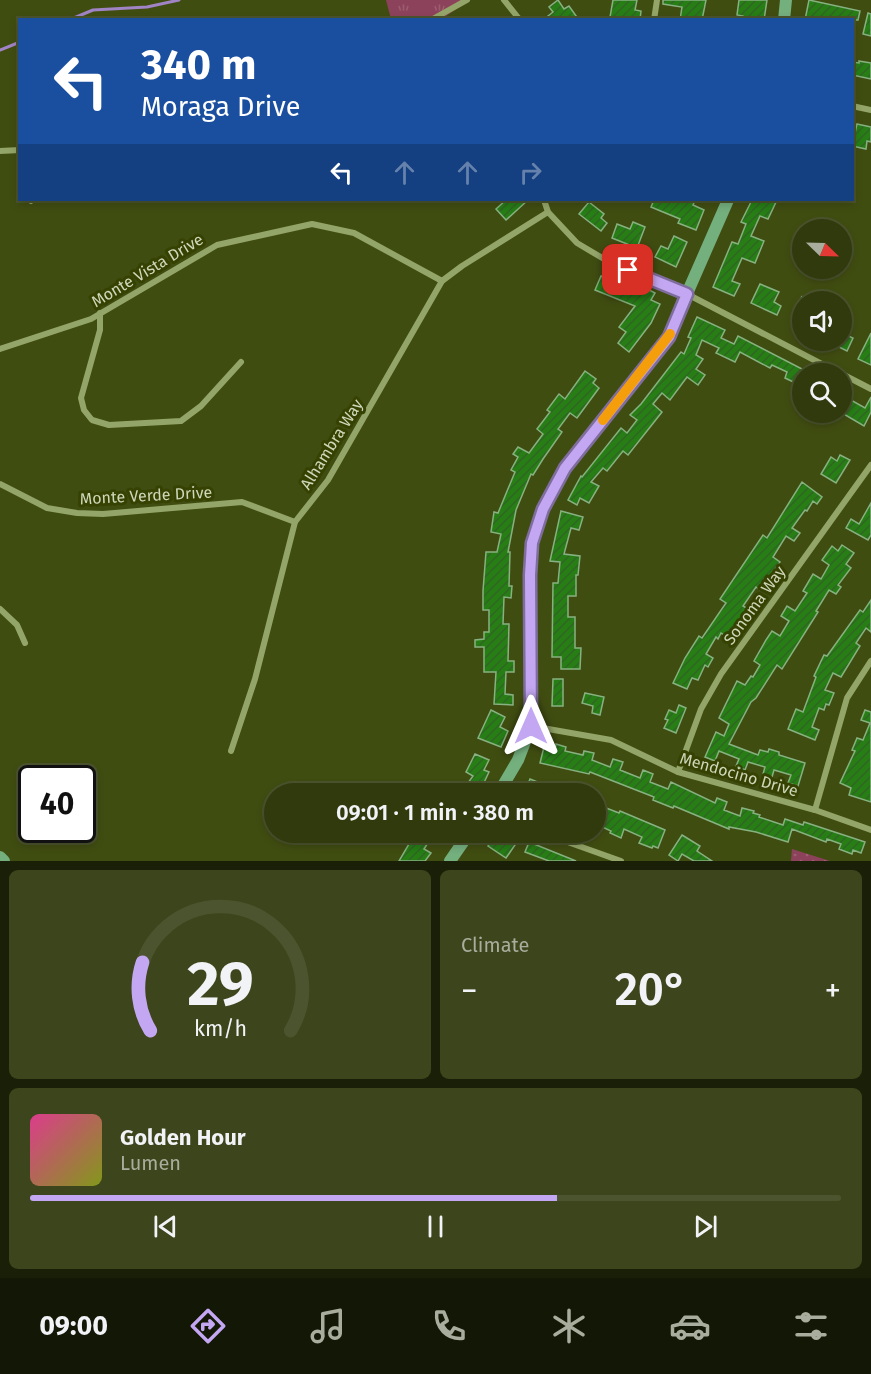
<!DOCTYPE html>
<html lang="en">
<head>
<meta charset="utf-8">
<style>
	:root { --surface:#303a0d; --page:#3c451b; --text:#f1f3f6; --muted:#a8ad9d; --line:#4b542e; --accent:#c3a7f2 }
	body { margin:0; font-family:"Fira Sans",sans-serif; background:var(--page); color:var(--text); height:100vh; display:flex; flex-direction:column; font-size:22px; white-space:nowrap }
	* { box-sizing:border-box; margin:0 }
	p { font-size:20px; color:var(--muted) }
	.icon { flex:none; width:33px; height:33px; fill:none; stroke:currentColor; stroke-width:2; stroke-linecap:round; stroke-linejoin:round }
	.map { position:relative; height:861px; overflow:hidden }
	.details { display:flex; flex-direction:column; gap:9px; padding:9px; background:#1a2007; flex:1 }
	.details>* { flex:none }
	.hud { position:absolute; left:18px; top:18px; width:836px; height:183px; border-radius:0px; box-shadow:0 3px 9px #0003,0 0 0 2px var(--line); background:#1a4fa0; color:#fff; overflow:hidden }
	.needle { width:39px; rotate:113deg }
	.controls { position:absolute; left:792px; top:219px; display:grid; gap:12px }
	.controls a { display:grid; place-items:center; width:60px; height:60px; border-radius:50%; background:var(--surface); box-shadow:0 3px 9px #0003,0 0 0 2px var(--line); font-size:30px }
	.speed { position:absolute; left:18px; top:765px; display:flex; gap:12px; font-size:30px; font-weight:700; text-align:center }
	.speed>* { display:grid; place-content:center; width:78px; height:78px; border-radius:50%; background:var(--surface); box-shadow:0 3px 9px #0003,0 0 0 2px var(--line); line-height:1 }
	.speed .limit { border:3px solid #111; border-radius:9px; background:#fff; color:#111 }
	.pin { position:absolute; display:grid; place-items:center; width:51px; height:51px; color:#fff; margin:-26px; border-radius:12px; box-shadow:0 3px 9px #0006 }
	.me { position:absolute; width:66px; margin:-33px; rotate:0deg; stroke-linejoin:round; filter:drop-shadow(0 0 4px #0008) }
	.turn { display:flex; align-items:center; gap:21px; height:126px; padding:0 24px; font-size:27px }
	.turn .icon { width:78px; height:78px; stroke-width:2.5 }
	.turn b { display:block; font-size:42px; line-height:51px }
	.lanes { display:flex; align-items:center; height:57px; padding:0 24px; background:#0003; justify-content:center; gap:30px; direction:ltr }
	.lanes .off { opacity:.35 }
	.big { font-size:45px; font-weight:600; line-height:1.1 }
	.details .widget { flex:1; display:flex; flex-direction:column; justify-content:center; gap:9px; min-width:0; padding:0 21px; border-radius:9px; background:var(--page) }
	.details .dial { align-items:center; gap:0 }
	.dial svg { height:156px; overflow:visible; fill:none; stroke:var(--line); stroke-width:7; stroke-linecap:round; text-anchor:middle }
	.dial text { fill:var(--text); stroke:none }
	.song { display:flex; align-items:center; gap:18px }
	.cover { width:72px; height:72px; border-radius:9px; background:linear-gradient(135deg,hsl(330 70% 55%),hsl(70 70% 35%)) }
	.played { height:6px; border-radius:3px; background:linear-gradient(90deg,var(--accent) 65%,var(--line) 65%) }
	.keys { display:flex; justify-content:space-around; direction:ltr }
	.heat { display:flex; justify-content:space-between; align-items:center; font-size:33px; direction:ltr }
	.details .tiles { flex:1; display:grid; gap:9px; grid-template-columns:1fr 1fr }
	.widget:last-child { grid-column:span 2 }
	.trip { position:absolute; left:264px; top:783px; width:342px; height:60px; border-radius:30px; background:var(--surface); box-shadow:0 3px 9px #0003,0 0 0 2px var(--line); font-weight:600; line-height:60px; text-align:center }
	.tab-bar { display:flex; height:96px; justify-content:space-around; align-items:center; background:#131705; color:var(--muted) }
	.tab-bar .icon { width:42px; height:42px }
	.tab-bar .current { color:var(--accent) }
	.tab-bar b { font-size:27px; color:var(--text) }
	.map>svg:first-child { display:block }
</style>
</head>
<body>
<div class="map">
<svg width="871" height="861" viewBox="0 0 871 861">
	<defs>
		<pattern id="grass-dots" width="8" height="8" patternUnits="userSpaceOnUse" patternTransform="scale(1.5)"><rect width="8" height="8" fill="#8d425b"/><path d="M2 2h.1M6 6h.1" fill="none" stroke="#9c5d70" stroke-width="1.8" stroke-linecap="round"/></pattern>
		<pattern id="park-tufts" width="24" height="20" patternUnits="userSpaceOnUse" patternTransform="scale(1.5)"><rect width="24" height="20" fill="#8d425b"/><path d="M3 7l-1-3M5 7V3M7 7l1-3M15 17l-1-3M17 17v-4M19 17l1-3" fill="none" stroke="#9c5d70"/></pattern>
		<pattern id="building-hatch" width="6" height="6" patternUnits="userSpaceOnUse" patternTransform="scale(1.5)"><rect width="6" height="6" fill="#267e15"/><path d="M-1 1l2-2M0 6l6-6M5 7l2-2" fill="none" stroke="#306523"/></pattern>
	</defs>
	<rect width="100%" height="100%" fill="#404d11"/>
	<polygon fill="url(#grass-dots)" points="792,849 830,861 791,861"/>
	<polygon fill="url(#park-tufts)" points="386,0 470,0 440,20 391,19"/>
	<g fill="none" stroke-linecap="round" stroke-linejoin="round">
		<g stroke="#a084c5" stroke-width="3">
			<polyline points="69,20 93,10 147,7 179,0"/>
			<polyline points="0,50 20,42"/>
		</g>
	</g>
	<g fill="url(#building-hatch)" stroke="#87b180" stroke-width="1.5">
		<polygon points="558,0 564,9 569,6 579,20 543,20 553,12 549,7"/>
		<polygon points="613,0 637,0 635,10 641,11 640,20 610,17"/>
		<polygon points="663,0 706,0 702,20 680,20 682,7 663,4"/>
		<polygon points="739,0 767,0 764,20 742,20 743,16 737,15"/>
		<polygon points="809,0 860,11 858,20 805,20"/>
		<polygon points="868,13 871,14 871,36 863,34"/>
		<polygon points="859,61 871,63 871,79 852,75 852,62 859,63"/>
		<polygon points="857,124 871,127 871,142 867,141 866,149 852,146"/>
		<polygon points="506,200 528,200 506,220 496,209"/>
		<polygon points="654,200 675,200 682,202 683,200 695,200 693,205 704,210 696,230 678,223 680,219 651,207"/>
		<polygon points="752,200 777,200 768,219 760,216 751,236 764,241 755,263 742,258 732,281 740,284 734,296 713,287 732,242 738,244 746,224 741,222"/>
		<polygon points="589,202 604,214 601,218 607,223 601,231 579,214"/>
		<polygon points="633,222 645,227 637,248 612,238 617,224 630,229"/>
		<polygon points="674,236 687,242 676,267 655,257 661,246 668,249"/>
		<polygon points="601,276 641,293 644,287 655,293 651,300 660,304 651,323 629,352 618,343 626,332 619,327 635,306 595,290"/>
		<polygon points="760,284 779,292 774,302 781,306 777,315 751,303"/>
		<polygon points="802,296 802,323 792,319"/>
		<polygon points="697,317 725,330 721,338 734,344 738,336 802,369 802,386 785,378 787,372 772,365 770,368 740,352 735,362 716,353 719,348 702,340 696,355 703,359 696,369 705,375 698,385 687,377 670,400 662,393 653,404 662,412 628,455 623,451 607,471 603,468 591,482 599,486 589,503 580,498 577,505 568,500 581,476 582,477 621,428 627,433 637,420 630,415 641,404 681,352 684,354 691,338 688,337"/>
		<polygon points="842,333 853,338 847,351 825,340 842,340"/>
		<polygon points="871,333 871,365 858,359"/>
		<polygon points="585,371 596,379 593,383 599,388 577,418 570,413 558,429 562,432 543,459 533,475 531,474 516,510 508,552 510,552 509,586 512,586 511,598 504,597 503,624 509,624 508,661 514,661 514,672 506,672 505,694 513,695 513,705 494,704 496,672 484,672 484,647 475,647 475,640 484,639 484,632 489,632 489,610 483,610 483,591 486,552 497,552 501,534 491,532 494,512 498,513 515,472 511,470 518,457 513,454 518,447 529,453 543,434 537,429 550,412 547,410 559,394 565,399"/>
		<polygon points="842,395 865,408 871,397 871,412 864,426 842,413"/>
		<polygon points="840,455 850,460 836,483 821,474 831,457 837,461"/>
		<polygon points="802,482 822,497 817,504 813,501 807,511 805,510 792,528 800,533 794,541 786,536 773,557 780,562 760,590 756,587 743,606 748,609 729,638 721,633 718,639 716,637 706,654 713,658 708,667 705,665 698,680 692,678 687,689 673,683 685,658 699,636 702,638 726,603 720,599 763,535 767,538"/>
		<polygon points="871,503 871,535 868,540 846,528 851,519 859,524"/>
		<polygon points="561,511 583,517 579,530 571,528 564,554 580,556 578,575 576,575 576,596 568,596 568,617 575,617 575,648 581,648 580,669 561,669 561,657 552,657 553,583 558,583 560,562 550,561"/>
		<polygon points="842,545 854,553 846,564 851,568 838,585 841,587 836,594 829,590 816,611 818,612 782,669 777,665 756,698 751,702 729,744 758,755 760,750 768,752 769,749 779,752 779,755 805,763 798,786 788,783 791,775 774,770 772,777 763,774 765,767 748,762 745,770 736,766 739,759 719,751 715,761 705,757 716,732 724,736 729,724 719,718 737,681 745,685 751,676 753,677 760,665 754,661 766,640 772,631 780,636 789,621 781,616 787,606 795,611 807,593 803,591 813,574 821,579 829,565 822,560 832,546 838,551"/>
		<polygon points="871,600 871,632 866,628 856,643 860,646 841,677 833,673 825,690 834,693 829,705 826,704 824,710 819,708 812,727 819,730 815,740 788,729 796,709 803,712 816,677 814,676 824,655 827,656 860,610 863,612"/>
		<polygon points="553,679 563,679 563,706 552,706"/>
		<polygon points="585,693 604,697 600,715 592,713 593,706 582,703"/>
		<polygon points="679,705 686,708 676,733 664,728 668,720 665,719 669,710 676,713"/>
		<polygon points="491,710 505,717 500,727 508,731 501,747 478,738"/>
		<polygon points="865,710 871,712 871,802 849,795 851,788 840,783 855,751 852,750 857,738 863,740 870,723 861,720"/>
		<polygon points="556,744 566,747 565,751 583,755 584,751 594,753 592,760 610,767 613,759 623,762 620,770 640,778 643,770 653,774 650,782 668,789 671,782 715,803 717,798 727,802 724,810 740,816 742,808 754,811 753,813 760,815 759,817 783,825 785,819 803,825 804,822 865,842 861,853 853,850 852,854 839,849 841,844 827,839 826,842 792,829 788,842 756,832 729,827 729,829 674,806 673,808 653,800 654,797 590,772 589,774 540,763 544,747 555,750"/>
		<polygon points="475,754 489,760 484,770 489,772 481,789 479,788 475,794 460,794 473,776 466,772"/>
		<polygon points="530,779 565,793 564,794 524,794"/>
		<polygon points="596,804 619,813 620,811 665,830 658,848 653,846 652,848 639,843 642,837 624,829 621,838 610,833 611,831 596,824"/>
		<polygon points="416,832 435,832 424,849 431,853 425,861 399,861"/>
		<polygon points="497,832 512,832 507,840 515,845 506,858 488,846"/>
		<polygon points="682,835 700,846 697,851 712,861 694,861 682,854 678,861 669,855"/>
		<polygon points="529,842 576,861 549,861 525,852"/>
	</g>
	<g fill="none" stroke-linecap="round" stroke-linejoin="round">
		<g stroke="#94a569" stroke-width="6">
			<polyline points="504,0 520,20"/>
			<polyline points="431,20 467,0"/>
			<polyline points="654,20 657,0"/>
			<polyline points="852,106 871,110"/>
			<polyline points="0,151 20,150"/>
			<polyline points="30,200 31,201"/>
			<polyline points="544,200 548,212 577,243 609,262 687,294 841,374"/>
			<polyline points="100,313 100,330 81,398 84,410 92,420 109,425 181,421 201,406 241,362"/>
			<polyline points="0,349 91,319 217,245 312,224 354,233 442,281"/>
			<polyline points="842,374 871,389"/>
			<polyline points="0,484 47,508 77,513 103,514 242,502 295,522"/>
			<polyline points="0,609 17,625 25,643"/>
			<polyline points="531,726 611,740 678,772 815,810 871,830"/>
			<polyline points="231,751 255,679 295,522 328,480 442,281 462,266 548,212"/>
			<polyline points="678,772 701,709 721,674 871,465"/>
			<polyline points="815,810 847,698 871,661"/>
			<polyline points="550,832 562,840 621,861"/>
		</g>
		<g stroke="#74af7e" stroke-width="12">
			<polyline points="784,20 786,0"/>
			<polyline points="498,794 518,760 531,726 530,575 532,543 543,509 565,468 668,337 728,200"/>
			<polyline points="0,857 4,861"/>
			<polyline points="450,861 470,832"/>
		</g>
	</g>
	<g fill="none" stroke-linecap="round" stroke-linejoin="round">
		<defs>
			<polyline id="route" points="531,726 530,575 532,543 543,509 565,468 669,337 687,294 628,270"/>
		</defs>
		<use href="#route" stroke="#7f6d9d" stroke-width="15"/>
		<use href="#route" stroke="#c3a7f2" stroke-width="10"/>
		<polyline stroke="#f59e0b" stroke-width="10" points="603,420 670,334"/>
	</g>
	<g text-anchor="middle" stroke-width="6" stroke-linejoin="round" paint-order="stroke">
		<g font-size="16" fill="#ced7b9" stroke="#364202">
			<text transform="translate(147 270) rotate(-31)" y="6">Monte Vista Drive</text>
			<text transform="translate(331 444) rotate(-58)" y="6">Alhambra Way</text>
			<text transform="translate(146 495) rotate(-3)" y="6">Monte Verde Drive</text>
			<text transform="translate(754 605) rotate(-54)" y="6">Sonoma Way</text>
			<text transform="translate(739 774) rotate(16)" y="6">Mendocino Drive</text>
		</g>
	</g>
</svg>
<div class="controls">
<a><svg class="needle" viewBox="-14 -14 28 28"><path d="M0-13l5 13h-10z" fill="#e53935"/><path d="M0 13l5-13h-10z" fill="#a8ad9d"/></svg></a>
<a><svg class="icon" aria-label="sound" viewBox="0 0 24 24"><path d="M4 9h4l5-4v14l-5-4H4zM17 9q2 3 0 6"/></svg></a>
<a><svg class="icon" aria-label="search" viewBox="0 0 24 24"><circle cx="10" cy="10" r="6"/><path d="M15 15l6 6"/></svg></a>
</div>
<div class="speed"><div class="limit">40</div></div>
<div class="pin" style="left:628px;top:270px;background:#d93025"><svg class="icon" aria-label="arrive" viewBox="0 0 24 24"><path d="M6 21V4h12l-3 4 3 4H6"/></svg></div>
<svg class="me" style="left:531px;top:726px" viewBox="-20 -20 40 40"><path d="M0-17L14 15 0 8-14 15z" fill="#c3a7f2" stroke="#fff" stroke-width="4"/></svg>
<div class="trip">09:01 · 1 min · 380 m</div>
<div class="hud">
<div class="turn"><svg class="icon" aria-label="left" viewBox="0 0 24 24"><path d="M17 20v-9H6M10 6l-5 5 5 5"/></svg><div><b>340 m</b>Moraga Drive</div></div>
<div class="lanes"><svg class="icon" aria-label="left" viewBox="0 0 24 24"><path d="M17 20v-9H6M10 6l-5 5 5 5"/></svg><svg class="icon off" aria-label="ahead" viewBox="0 0 24 24"><path d="M12 20V5M6 11l6-6 6 6"/></svg><svg class="icon off" aria-label="ahead" viewBox="0 0 24 24"><path d="M12 20V5M6 11l6-6 6 6"/></svg><svg class="icon off" aria-label="right" viewBox="0 0 24 24"><path d="M7 20v-9h11M14 6l5 5-5 5"/></svg></div>
</div>
</div>
<section class="details">
<div class="tiles">
<div class="widget dial"><svg viewBox="0 0 100 80">
<path d="M14 69A42 42 0 1 1 86 69"/>
<path d="M14 69A42 42 0 0 1 10 34" stroke="#c3a7f2"/>
<text x="50" y="56" font-size="32" font-weight="700">29</text>
<text x="50" y="72" font-size="11">km/h</text>
</svg></div>
<div class="widget"><p>Climate</p>
<div class="heat"><a>−</a><b class="big">20°</b><a>+</a></div>
</div>
<div class="widget">
<div class="song"><i class="cover"></i><div><b>Golden Hour</b><p>Lumen</p></div></div>
<div class="played"></div>
<div class="keys"><svg class="icon" aria-label="previous" viewBox="0 0 24 24"><path d="M18 5L8 12l10 7zM5 5v14"/></svg><svg class="icon" aria-label="pause" viewBox="0 0 24 24"><path d="M8 5v14M16 5v14"/></svg><svg class="icon" aria-label="next" viewBox="0 0 24 24"><path d="M6 5l10 7-10 7zM19 5v14"/></svg></div>
</div>
</div>
</section>
<nav class="tab-bar">
<b>09:00</b>
<svg class="icon current" aria-label="directions" viewBox="0 0 24 24"><path d="M12 3l9 9-9 9-9-9zM9 14v-3h6M13 9l2 2-2 2"/></svg>
<svg class="icon" aria-label="music" viewBox="0 0 24 24"><path d="M9 18V5l10-2v13"/><circle cx="6" cy="18" r="3"/><circle cx="16" cy="16" r="3"/></svg>
<svg class="icon" aria-label="phone" viewBox="0 0 24 24"><path d="M5 4h4l2 5-3 2q2 4 5 5l2-3 5 2v4C11 20 4 13 5 4z"/></svg>
<svg class="icon" aria-label="climate" viewBox="0 0 24 24"><path d="M12 3v18M4 7l16 10M4 17L20 7"/></svg>
<svg class="icon" aria-label="car" viewBox="0 0 24 24"><path d="M5 17H2v-5l4-1 3-4h7l3 4 3 1v5h-3M9 17h6M6 11h13"/><circle cx="7" cy="17" r="2"/><circle cx="17" cy="17" r="2"/></svg>
<svg class="icon" aria-label="filters" viewBox="0 0 24 24"><path d="M4 7h16M4 17h16"/><circle cx="9" cy="7" r="2"/><circle cx="15" cy="17" r="2"/></svg>
</nav>
</body>
</html>
